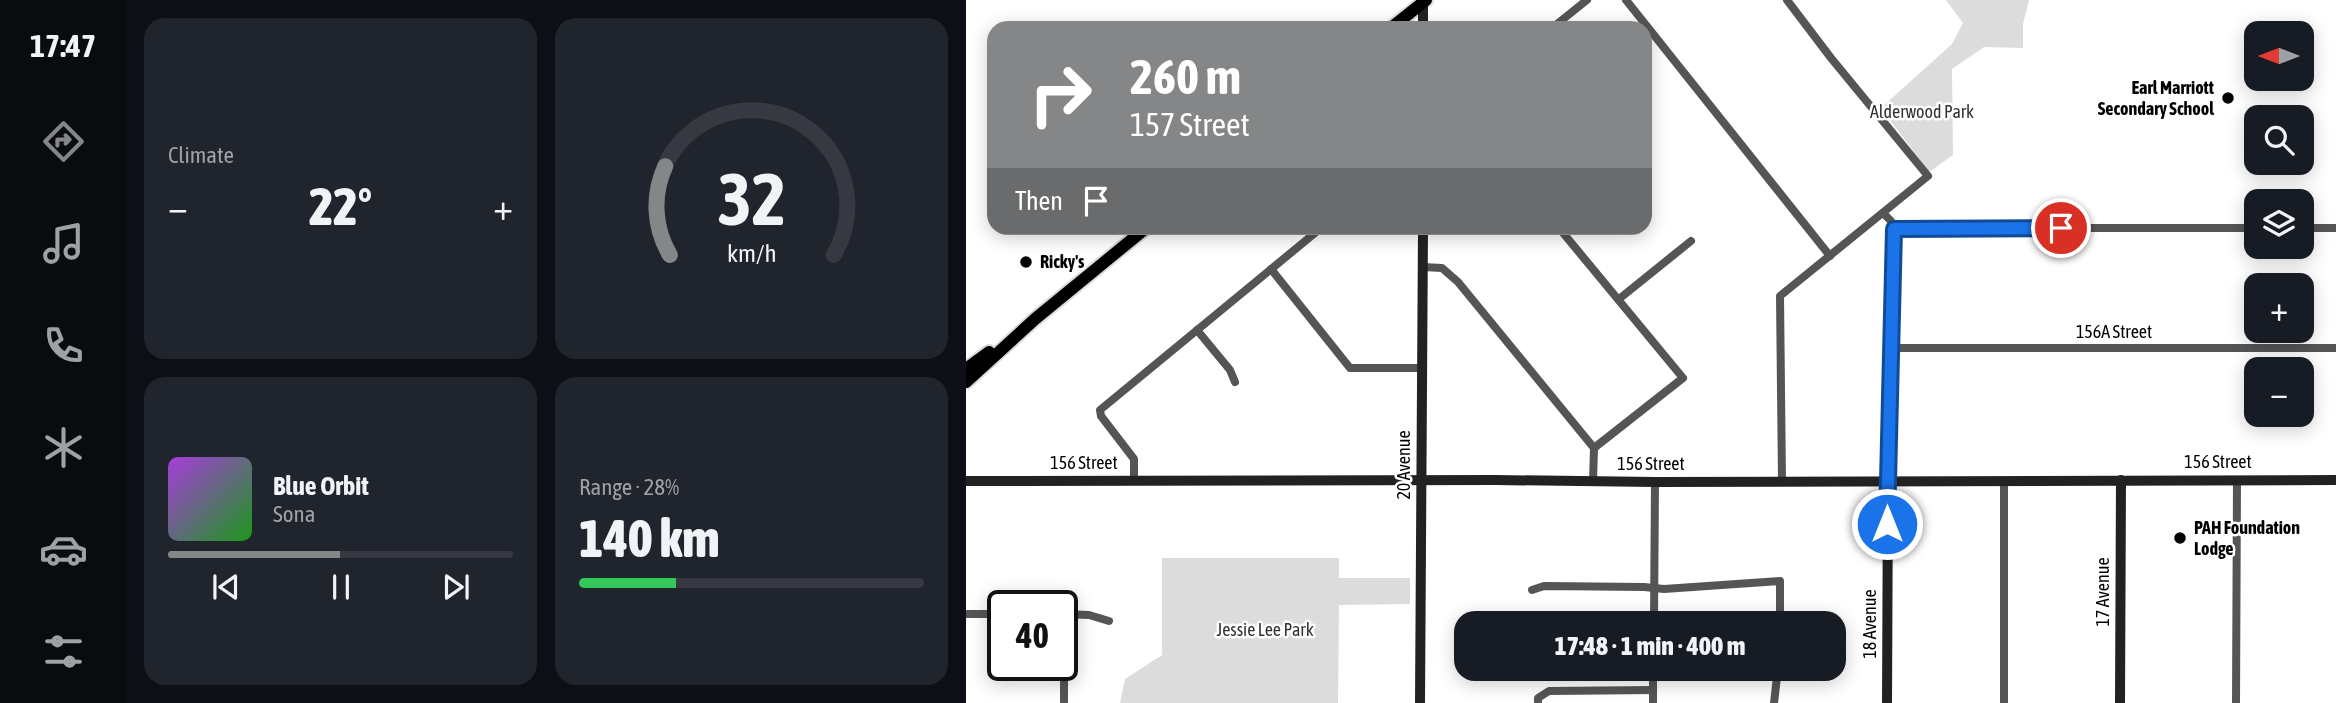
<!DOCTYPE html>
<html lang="en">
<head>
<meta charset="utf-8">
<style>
	:root { --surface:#171b24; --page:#20242c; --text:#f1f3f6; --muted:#9ea1a6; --line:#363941; --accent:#858687 }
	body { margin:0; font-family:"Asap Condensed",sans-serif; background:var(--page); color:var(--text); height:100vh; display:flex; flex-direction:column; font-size:26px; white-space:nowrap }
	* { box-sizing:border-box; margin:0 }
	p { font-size:23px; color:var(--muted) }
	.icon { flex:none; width:38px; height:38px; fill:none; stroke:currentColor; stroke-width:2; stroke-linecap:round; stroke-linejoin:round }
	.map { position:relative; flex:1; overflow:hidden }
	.panel { display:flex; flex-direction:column; gap:18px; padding:18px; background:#0d0f14; width:840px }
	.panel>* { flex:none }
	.top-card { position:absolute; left:21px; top:21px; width:665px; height:214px; border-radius:21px; box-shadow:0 4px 18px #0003; background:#858687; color:#fff; overflow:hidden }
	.needle { width:46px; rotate:270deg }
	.buttons { position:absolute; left:1278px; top:21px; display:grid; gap:14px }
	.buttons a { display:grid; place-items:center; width:70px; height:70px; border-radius:14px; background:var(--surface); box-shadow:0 4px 18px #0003; font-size:35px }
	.speed { position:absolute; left:21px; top:590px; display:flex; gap:14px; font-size:35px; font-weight:700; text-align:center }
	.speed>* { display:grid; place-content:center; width:91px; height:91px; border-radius:50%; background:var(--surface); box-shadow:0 4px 18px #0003; line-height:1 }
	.speed .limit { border:4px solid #111; border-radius:10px; background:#fff; color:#111 }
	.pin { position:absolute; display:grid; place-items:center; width:60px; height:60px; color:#fff; margin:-30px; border:4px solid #fff; border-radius:50%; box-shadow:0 2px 7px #0007 }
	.me { position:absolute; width:77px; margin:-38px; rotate:0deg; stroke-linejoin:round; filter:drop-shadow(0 0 5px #0008) }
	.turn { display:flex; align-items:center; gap:24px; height:147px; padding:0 28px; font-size:32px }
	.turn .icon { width:91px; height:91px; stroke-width:2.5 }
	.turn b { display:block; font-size:49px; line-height:60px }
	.then { display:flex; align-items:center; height:66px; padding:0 28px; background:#0003; gap:14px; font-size:26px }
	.big { font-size:52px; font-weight:800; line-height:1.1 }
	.panel .card { flex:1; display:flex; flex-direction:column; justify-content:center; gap:10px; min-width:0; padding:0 24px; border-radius:21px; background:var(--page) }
	.panel .dial { align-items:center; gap:0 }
	.dial svg { height:182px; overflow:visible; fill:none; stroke:var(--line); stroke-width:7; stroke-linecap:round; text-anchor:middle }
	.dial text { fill:var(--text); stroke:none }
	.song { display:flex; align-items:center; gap:21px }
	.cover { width:84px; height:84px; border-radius:10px; background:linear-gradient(135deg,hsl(280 70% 55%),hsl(120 70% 35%)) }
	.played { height:7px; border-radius:4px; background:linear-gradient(90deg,var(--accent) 50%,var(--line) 50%) }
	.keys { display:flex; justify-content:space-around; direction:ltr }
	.heat { display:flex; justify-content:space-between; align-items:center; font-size:38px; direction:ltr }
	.charge { height:10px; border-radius:5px; background:linear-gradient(90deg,#34c759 28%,var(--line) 0) }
	.panel .tiles { flex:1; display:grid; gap:18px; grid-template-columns:repeat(2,1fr) }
	.trip { position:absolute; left:488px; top:611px; width:392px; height:70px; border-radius:21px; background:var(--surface); box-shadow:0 4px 18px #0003; font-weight:800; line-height:70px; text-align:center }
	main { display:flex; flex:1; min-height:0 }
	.tabs { display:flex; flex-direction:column; width:126px; justify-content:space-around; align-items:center; background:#090b0e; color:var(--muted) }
	.tabs .icon { width:49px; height:49px }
	.tabs .active { color:var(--accent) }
	.tabs b { font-size:32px; color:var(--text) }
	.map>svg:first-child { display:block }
</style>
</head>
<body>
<main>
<nav class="tabs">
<b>17:47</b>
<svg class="icon active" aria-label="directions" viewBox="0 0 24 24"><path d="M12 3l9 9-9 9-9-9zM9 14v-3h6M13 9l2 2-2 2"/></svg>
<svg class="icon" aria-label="music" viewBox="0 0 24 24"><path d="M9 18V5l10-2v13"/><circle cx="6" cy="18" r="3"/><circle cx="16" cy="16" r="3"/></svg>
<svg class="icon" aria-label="phone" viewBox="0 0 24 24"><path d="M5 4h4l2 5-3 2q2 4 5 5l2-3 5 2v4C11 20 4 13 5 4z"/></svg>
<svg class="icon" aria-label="climate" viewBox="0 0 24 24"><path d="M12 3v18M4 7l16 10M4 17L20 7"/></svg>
<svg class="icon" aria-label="car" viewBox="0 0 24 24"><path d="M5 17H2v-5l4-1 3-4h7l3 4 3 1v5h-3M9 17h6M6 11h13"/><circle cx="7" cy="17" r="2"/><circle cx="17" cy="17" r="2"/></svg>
<svg class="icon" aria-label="filters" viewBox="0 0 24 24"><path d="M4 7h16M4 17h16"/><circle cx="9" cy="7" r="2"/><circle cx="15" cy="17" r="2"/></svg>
</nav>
<section class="panel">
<div class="tiles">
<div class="card"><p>Climate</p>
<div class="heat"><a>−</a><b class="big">22°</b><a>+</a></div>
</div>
<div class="card dial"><svg viewBox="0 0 100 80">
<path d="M14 69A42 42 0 1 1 86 69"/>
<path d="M14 69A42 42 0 0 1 12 30" stroke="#858687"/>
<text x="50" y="56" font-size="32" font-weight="700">32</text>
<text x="50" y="72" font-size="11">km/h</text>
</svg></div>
<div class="card">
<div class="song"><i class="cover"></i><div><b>Blue Orbit</b><p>Sona</p></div></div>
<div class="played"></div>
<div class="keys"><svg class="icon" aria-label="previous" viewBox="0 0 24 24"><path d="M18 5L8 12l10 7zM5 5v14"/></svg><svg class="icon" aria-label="pause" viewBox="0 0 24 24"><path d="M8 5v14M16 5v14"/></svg><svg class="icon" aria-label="next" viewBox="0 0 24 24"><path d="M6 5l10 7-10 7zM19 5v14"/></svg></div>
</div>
<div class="card"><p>Range · 28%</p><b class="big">140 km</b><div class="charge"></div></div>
</div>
</section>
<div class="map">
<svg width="1370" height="703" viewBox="0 0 1370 703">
	<rect width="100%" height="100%" fill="#fff"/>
	<g fill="#dcdcdc">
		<polygon points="980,0 1063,0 1057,24 1057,48 1018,47 986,69 987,155 963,172 915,108 986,44 997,23"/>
		<polygon points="196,558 373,558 373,578 444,578 444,604 373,605 372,703 154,703 159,679 196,655"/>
	</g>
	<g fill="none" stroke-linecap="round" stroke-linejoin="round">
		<defs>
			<g id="primary">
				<polyline points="425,28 460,0"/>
				<polyline points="0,369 23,352"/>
				<polyline points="0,382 69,319 180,228"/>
			</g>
		</defs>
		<use href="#primary" stroke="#dbdbdb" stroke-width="16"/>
		<g stroke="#555" stroke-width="8">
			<polyline points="660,0 864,256"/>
			<polyline points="586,28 621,0"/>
			<polyline points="917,213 925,221 928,228 925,432 922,481"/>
			<polyline points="593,228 717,378 628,448"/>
			<polyline points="928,228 1290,228"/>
			<polyline points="1335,228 1370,228"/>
			<polyline points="457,267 476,268 492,282 628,448 627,482"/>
			<polyline points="305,269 384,368 456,368"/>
			<polyline points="653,299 725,241"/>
			<polyline points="231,330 264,370 269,382"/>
			<polyline points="926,348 1370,348"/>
			<polyline points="168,481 168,459 135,416 134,410 355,228"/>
			<polyline points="816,482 814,296 962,176 865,58 821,0"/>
			<polyline points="566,590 578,586 678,587 698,589 814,581 814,623"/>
			<polyline points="0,614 37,614"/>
			<polyline points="96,614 123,615 143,621"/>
			<polyline points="688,623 689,482"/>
			<polyline points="98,703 98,614"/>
			<polyline points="572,703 572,698 583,691 687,690"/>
			<polyline points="687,703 687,668"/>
			<polyline points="808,703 812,668"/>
			<polyline points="1038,703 1038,481"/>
			<polyline points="1270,703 1271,480"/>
		</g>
		<g stroke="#222" stroke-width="10">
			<polyline points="457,0 457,28"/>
			<polyline points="0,481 530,480 689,482 1370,480"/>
			<polyline points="454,703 457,228"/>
			<polyline points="921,703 922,481"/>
			<polyline points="1154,703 1155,480"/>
		</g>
		<use href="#primary" stroke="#000" stroke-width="12"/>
	</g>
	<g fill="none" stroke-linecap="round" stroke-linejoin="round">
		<defs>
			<polyline id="route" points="921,524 928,229 1095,228"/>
		</defs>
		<use href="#route" stroke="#114b97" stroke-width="18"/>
		<use href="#route" stroke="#1a73e8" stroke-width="12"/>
	</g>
	<g fill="#000" stroke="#fff" stroke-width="2.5">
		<circle cx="1262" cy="98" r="7"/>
		<circle cx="60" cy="262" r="7"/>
		<circle cx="1214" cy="538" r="7"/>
	</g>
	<g text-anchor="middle" stroke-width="5" stroke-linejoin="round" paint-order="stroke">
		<g font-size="18" font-weight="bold" fill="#000" stroke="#fff" text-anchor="start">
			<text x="1248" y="94" text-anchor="end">Earl Marriott<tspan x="1248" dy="21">Secondary School</tspan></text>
			<text x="74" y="268">Ricky's</text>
			<text x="1228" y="534">PAH Foundation<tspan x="1228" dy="21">Lodge</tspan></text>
		</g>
		<g font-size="18" fill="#333" stroke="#fff">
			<text x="956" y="118">Alderwood Park</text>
			<text x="299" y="636">Jessie Lee Park</text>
		</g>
		<g font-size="18" fill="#000" stroke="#fff">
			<text x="1148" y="338">156A Street</text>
			<text x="1252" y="468">156 Street</text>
			<text x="118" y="469">156 Street</text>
			<text x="685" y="470">156 Street</text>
			<text transform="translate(438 465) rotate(-90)" y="6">20 Avenue</text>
			<text transform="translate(1137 592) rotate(-90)" y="6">17 Avenue</text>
			<text transform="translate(904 624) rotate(-90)" y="6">18 Avenue</text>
		</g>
	</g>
</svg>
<div class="buttons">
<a><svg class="needle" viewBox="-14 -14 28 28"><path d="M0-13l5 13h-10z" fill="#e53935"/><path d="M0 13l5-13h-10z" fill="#9ea1a6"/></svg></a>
<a><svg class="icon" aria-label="search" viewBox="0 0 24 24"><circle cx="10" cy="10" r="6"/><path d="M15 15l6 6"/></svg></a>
<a><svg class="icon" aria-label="layers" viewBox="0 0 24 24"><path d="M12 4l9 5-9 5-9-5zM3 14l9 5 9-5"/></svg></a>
<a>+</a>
<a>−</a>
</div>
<div class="speed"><div class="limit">40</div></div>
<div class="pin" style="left:1095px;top:228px;background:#d93025"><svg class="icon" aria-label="arrive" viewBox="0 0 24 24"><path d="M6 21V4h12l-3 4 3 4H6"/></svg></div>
<svg class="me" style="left:921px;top:524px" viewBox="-20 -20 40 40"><circle r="17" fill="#1a73e8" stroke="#fff" stroke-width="3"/><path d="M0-11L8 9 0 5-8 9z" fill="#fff"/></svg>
<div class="trip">17:48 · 1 min · 400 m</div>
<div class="top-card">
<div class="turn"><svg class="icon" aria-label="right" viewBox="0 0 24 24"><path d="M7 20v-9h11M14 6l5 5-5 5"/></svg><div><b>260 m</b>157 Street</div></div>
<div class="then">Then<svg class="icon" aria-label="arrive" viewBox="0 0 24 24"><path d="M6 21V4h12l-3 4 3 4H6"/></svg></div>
</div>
</div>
</main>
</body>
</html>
